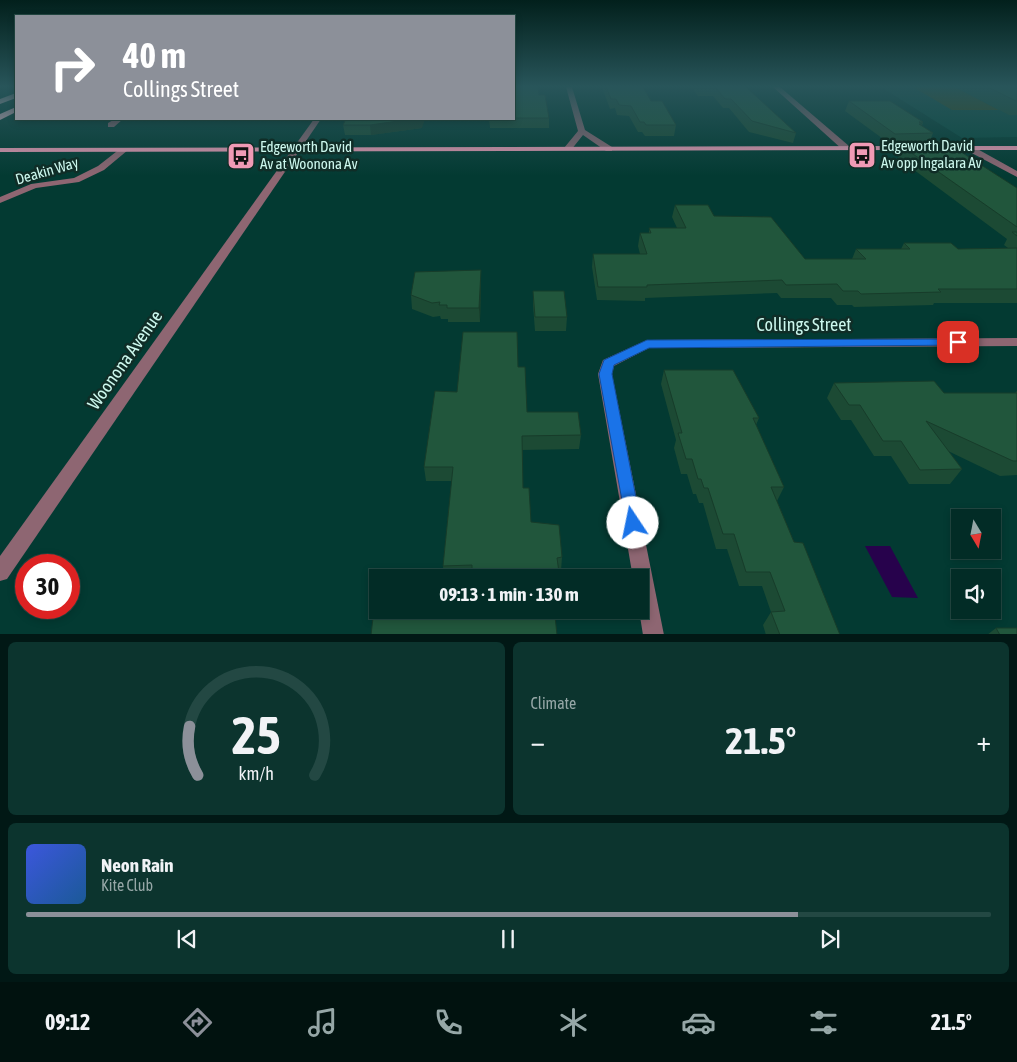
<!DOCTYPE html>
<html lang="en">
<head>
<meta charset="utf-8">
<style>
	:root { --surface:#022c26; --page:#0c342e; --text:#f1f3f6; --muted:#96a7a7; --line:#234843; --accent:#8c9099 }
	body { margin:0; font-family:"Asap Condensed",sans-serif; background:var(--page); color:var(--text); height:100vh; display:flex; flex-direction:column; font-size:19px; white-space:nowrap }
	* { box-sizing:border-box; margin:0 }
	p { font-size:16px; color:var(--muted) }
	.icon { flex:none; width:28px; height:28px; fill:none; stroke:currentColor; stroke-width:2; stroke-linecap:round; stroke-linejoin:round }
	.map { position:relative; height:634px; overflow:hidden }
	.drawer { display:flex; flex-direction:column; gap:8px; padding:8px; background:#011815; flex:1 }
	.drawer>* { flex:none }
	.top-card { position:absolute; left:15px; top:15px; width:500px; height:105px; border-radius:0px; box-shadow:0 2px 8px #0003,0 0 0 1px var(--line); background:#8c9099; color:#fff; overflow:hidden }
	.needle { width:32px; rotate:170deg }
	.tools { position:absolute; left:951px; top:509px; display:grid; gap:10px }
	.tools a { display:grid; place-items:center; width:50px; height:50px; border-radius:0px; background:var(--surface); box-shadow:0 2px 8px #0003,0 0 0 1px var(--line); font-size:25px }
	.speed { position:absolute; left:15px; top:554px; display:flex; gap:10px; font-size:25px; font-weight:700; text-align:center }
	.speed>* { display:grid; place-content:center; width:65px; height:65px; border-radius:50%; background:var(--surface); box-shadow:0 2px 8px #0003,0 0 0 1px var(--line); line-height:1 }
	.speed .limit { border:8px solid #d22; background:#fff; color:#111 }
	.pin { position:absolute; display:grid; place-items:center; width:42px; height:42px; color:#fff; margin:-21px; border-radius:10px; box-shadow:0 2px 8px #0006 }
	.me { position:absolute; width:55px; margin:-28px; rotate:349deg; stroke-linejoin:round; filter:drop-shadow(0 0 4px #0008) }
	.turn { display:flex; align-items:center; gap:18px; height:105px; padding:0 25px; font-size:22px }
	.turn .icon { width:65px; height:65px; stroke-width:2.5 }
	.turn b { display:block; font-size:35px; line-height:42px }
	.big { font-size:38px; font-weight:700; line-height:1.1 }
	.drawer .widget { flex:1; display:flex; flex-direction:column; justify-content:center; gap:8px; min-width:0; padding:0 18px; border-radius:8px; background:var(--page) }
	.drawer .dial { align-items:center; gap:0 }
	.dial svg { height:130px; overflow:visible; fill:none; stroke:var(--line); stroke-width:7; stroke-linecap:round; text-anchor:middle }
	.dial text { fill:var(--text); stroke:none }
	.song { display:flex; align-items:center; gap:15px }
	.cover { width:60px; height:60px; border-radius:8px; background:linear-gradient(135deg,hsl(230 70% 55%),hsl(210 70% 35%)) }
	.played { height:5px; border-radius:2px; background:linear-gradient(90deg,var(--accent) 80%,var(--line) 80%) }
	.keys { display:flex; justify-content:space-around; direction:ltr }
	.heat { display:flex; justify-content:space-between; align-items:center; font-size:28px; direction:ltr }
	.drawer .tiles { flex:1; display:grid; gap:8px; grid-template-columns:1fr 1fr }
	.widget:last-child { grid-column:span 2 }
	.trip { position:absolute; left:369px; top:569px; width:280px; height:50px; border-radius:0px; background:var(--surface); box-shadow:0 2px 8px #0003,0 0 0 1px var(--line); font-weight:700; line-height:50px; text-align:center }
	.dock { display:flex; height:80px; justify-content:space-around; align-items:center; background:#01120f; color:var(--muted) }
	.dock .icon { width:35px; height:35px }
	.dock .current { color:var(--accent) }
	.dock b { font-size:22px; color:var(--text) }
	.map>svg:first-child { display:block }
</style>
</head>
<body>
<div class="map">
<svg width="1017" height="635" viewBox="0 0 1017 635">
	<rect width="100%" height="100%" fill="#033a32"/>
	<polygon fill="#09483f" points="881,87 1017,87 1017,137 962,138"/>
	<polygon fill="#3a4415" points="913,87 955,87 999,110 952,110"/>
	<polygon fill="#27024c" points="865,546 890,546 918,598 892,597"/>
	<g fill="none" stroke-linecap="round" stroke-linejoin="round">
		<g fill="#8e6672" fill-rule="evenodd">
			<polygon points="566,87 572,87 585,130 612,147 612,151 606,151 583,135 571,150 565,150 564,148 578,131"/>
			<polygon points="773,87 780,87 849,146 849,150 843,150"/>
			<polygon points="115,119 123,119 114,127 108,127 108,123"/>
			<polygon points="314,119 321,119 7,579 0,581 0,556"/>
			<polygon points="966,146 972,146 1017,171 1017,177 966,150"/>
			<polygon points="121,148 128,150 104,170 79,182 36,188 0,203 0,197 31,184 74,178 98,166"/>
			<polygon points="1017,338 1017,346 649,348 614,366 612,374 664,635 643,635 639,610 640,578 633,578 598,374 603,360 647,340"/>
		</g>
		<g fill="#eb99b3" fill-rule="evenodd">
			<polygon points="920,146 920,150 917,150 0,152 0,148"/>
			<rect x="937" y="146" width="80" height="4"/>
		</g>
		<g fill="#f7bccd" fill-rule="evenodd">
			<polygon points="16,93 16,98 0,104 0,99"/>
			<polygon points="16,107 16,112 0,120 0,114"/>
		</g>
	</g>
	<g fill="#1c4a34">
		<polygon points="514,87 539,95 549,118 549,128 490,128 489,119 514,119"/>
		<polygon points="602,87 643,87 651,101 676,125 674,136 645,136 642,132 638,132 629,116 617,115 615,108 610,109"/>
		<polygon points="691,87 746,87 796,133 793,143 749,132 729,108 723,108 713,96 698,96"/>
		<polygon points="955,87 1017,87 1017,115 1009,115"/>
		<polygon points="849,101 923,122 922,126 933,133 930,141 1017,188 1017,303 934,303 933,305 854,307 852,305 837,305 831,298 781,298 777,293 645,298 645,301 597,300 592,267 593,254 640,254 638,246 640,233 649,233 649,228 677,228 672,217 675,205 714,216 805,259 852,259 856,249 901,249 904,243 958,249 1008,248 1004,245 1007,239 898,158 904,144 890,144 845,111"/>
		<polygon points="346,119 422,128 371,135 345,135 343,125"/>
		<polygon points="481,284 480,322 448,322 448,319 441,319 440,316 433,317 412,309 411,295"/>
		<polygon points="533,291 567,317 566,331 535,331 533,305"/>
		<polygon points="664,370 759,418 756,425 784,487 777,501 794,542 840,635 766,635 763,625 771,612 762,586 739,586 727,549 716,549 703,503 699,503 696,494 693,494 687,474 681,474 674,448 676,440 661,384"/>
		<polygon points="834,383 944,393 1015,393 1017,391 1017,475 1000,476 948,451 962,469 950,484 909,484 891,456 874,456 851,420 841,420 827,398"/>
		<polygon points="457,392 527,412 581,435 579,449 522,450 523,488 531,522 562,557 561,571 559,571 558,578 444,578 443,566 452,481 426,481 424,467"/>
		<polygon points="996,628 1017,635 987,635"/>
	</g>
	<g fill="#173c2a">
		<polygon points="412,119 425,119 422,128 371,135 370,125"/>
		<polygon points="481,270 481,284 480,322 479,308"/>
	</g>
	<g fill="#21563c" stroke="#173c2a">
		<polygon points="514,87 538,87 539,95 545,95 549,118 514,118"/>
		<polygon points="606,87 643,87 651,101 662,101 676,125 646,125 644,122 640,122 631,106 619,105 616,99 611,99"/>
		<polygon points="715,87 746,87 796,133 752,121 731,99 725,99"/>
		<polygon points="988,87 1017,87 1017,101 1016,101"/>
		<polygon points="849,101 890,101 923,122 919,122 922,124 919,124 933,133 895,134"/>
		<polygon points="346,119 412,119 370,125 343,125"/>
		<polygon points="905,141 944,141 1017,188 1017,227 903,147 913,147"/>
		<polygon points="675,205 708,205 714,216 771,217 805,259 866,259 856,249 910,249 904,243 951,243 958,249 1017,248 1017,289 938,289 941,292 861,294 858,291 843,291 837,284 786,285 782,280 647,285 647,287 598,287 593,254 647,254 640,233 651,233 649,228 686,228"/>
		<polygon points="1012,232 1017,232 1017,236"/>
		<polygon points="481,270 479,308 447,308 447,305 439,305 440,302 432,303 411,295 415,272"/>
		<polygon points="533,291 564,291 567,317 535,317"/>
		<polygon points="463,332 517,332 518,367 525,367 527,412 578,412 581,435 522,436 523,488 529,488 531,522 559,525 562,557 557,558 559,572 550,573 550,578 472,578 472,565 443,566 453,467 424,467 435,391 457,392"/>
		<polygon points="664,370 733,370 759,418 753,418 784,487 771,487 794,542 803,543 840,635 780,635 771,612 785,611 770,572 746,572 734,534 723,534 708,488 704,488 701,479 698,479 692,459 686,459 678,433 682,433"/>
		<polygon points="934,381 944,393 1017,393 1017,461 1013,461 926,421 962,469 920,470 901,441 883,441 860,405 849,405 834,383"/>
		<polygon points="471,610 551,610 551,616 555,616 557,635 371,635 373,618 471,617"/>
		<polygon points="996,628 1017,628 1017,635 1000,635"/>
	</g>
	<linearGradient id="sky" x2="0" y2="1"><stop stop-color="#02201c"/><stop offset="0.49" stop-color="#28555a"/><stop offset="1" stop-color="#28555a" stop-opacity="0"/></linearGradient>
	<rect width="1017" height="176" fill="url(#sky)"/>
	<polygon fill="#1a73e8" stroke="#114b97" points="958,339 962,340 964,342 962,345 649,348 614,365 612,374 641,523 639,528 633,530 627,528 599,374 604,360 647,340"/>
	<defs>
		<symbol id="bus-square" viewBox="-11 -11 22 22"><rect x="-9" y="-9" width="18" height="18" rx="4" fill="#f09ab5" stroke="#102d27"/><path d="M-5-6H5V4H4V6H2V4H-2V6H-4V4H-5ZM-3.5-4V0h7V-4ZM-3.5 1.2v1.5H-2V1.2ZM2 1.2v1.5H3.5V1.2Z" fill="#111"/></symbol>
	</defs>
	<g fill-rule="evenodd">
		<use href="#bus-square" x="846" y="139" width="32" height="32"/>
		<use href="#bus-square" x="225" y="140" width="32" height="32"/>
	</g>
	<g text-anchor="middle" stroke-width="5" stroke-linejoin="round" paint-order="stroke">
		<g font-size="15" fill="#ccf7ed" stroke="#102d27" text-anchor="start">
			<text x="881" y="151">Edgeworth David<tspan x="881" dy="17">Av opp Ingalara Av</tspan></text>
			<text x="260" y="152">Edgeworth David<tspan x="260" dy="17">Av at Woonona Av</tspan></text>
		</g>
		<g font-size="15" fill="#ccf7ed" stroke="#102d27">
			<text transform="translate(47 171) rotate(-16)" y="5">Deakin Way</text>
		</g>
		<g font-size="18" fill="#ccf7ed" stroke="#102d27">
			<text x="804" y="331">Collings Street</text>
			<text transform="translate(125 360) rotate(-55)" y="6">Woonona Avenue</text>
		</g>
	</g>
</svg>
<div class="tools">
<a><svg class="needle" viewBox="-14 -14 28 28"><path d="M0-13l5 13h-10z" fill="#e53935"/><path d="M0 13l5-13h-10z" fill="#96a7a7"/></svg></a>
<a><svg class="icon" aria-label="sound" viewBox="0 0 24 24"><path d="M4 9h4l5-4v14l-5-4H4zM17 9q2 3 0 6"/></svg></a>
</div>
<div class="speed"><div class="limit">30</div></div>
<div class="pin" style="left:958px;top:342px;background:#d93025"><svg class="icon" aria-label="arrive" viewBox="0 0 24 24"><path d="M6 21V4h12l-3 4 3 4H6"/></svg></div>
<svg class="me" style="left:633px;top:523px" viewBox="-20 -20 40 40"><circle r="19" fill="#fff"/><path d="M0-13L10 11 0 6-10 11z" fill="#1a73e8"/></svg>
<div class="trip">09:13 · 1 min · 130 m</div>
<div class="top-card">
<div class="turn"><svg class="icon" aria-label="right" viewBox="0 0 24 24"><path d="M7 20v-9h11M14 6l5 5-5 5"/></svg><div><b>40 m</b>Collings Street</div></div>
</div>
</div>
<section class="drawer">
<div class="tiles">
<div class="widget dial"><svg viewBox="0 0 100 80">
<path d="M14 69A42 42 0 1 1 86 69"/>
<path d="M14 69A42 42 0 0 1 9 39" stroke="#8c9099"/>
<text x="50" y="56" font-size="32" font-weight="700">25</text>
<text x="50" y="72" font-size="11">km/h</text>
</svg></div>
<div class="widget"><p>Climate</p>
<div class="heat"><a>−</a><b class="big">21.5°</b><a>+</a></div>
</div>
<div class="widget">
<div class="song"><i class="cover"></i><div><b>Neon Rain</b><p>Kite Club</p></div></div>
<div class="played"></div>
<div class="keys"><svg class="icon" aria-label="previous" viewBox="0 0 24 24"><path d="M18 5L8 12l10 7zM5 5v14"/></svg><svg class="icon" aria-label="pause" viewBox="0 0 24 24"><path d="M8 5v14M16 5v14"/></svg><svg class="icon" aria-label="next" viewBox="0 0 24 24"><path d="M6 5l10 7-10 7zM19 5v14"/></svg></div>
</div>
</div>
</section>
<nav class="dock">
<b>09:12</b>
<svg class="icon current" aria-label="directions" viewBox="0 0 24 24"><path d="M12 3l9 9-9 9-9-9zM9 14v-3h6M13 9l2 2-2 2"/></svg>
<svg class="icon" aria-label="music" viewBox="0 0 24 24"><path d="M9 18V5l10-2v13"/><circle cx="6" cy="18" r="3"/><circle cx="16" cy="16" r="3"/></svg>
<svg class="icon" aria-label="phone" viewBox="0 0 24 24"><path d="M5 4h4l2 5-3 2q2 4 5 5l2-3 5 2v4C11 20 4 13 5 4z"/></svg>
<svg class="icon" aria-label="climate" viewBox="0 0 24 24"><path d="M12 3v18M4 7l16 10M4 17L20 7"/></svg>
<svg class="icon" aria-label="car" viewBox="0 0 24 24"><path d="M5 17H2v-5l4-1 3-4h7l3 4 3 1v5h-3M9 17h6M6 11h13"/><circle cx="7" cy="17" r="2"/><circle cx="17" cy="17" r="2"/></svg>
<svg class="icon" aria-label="filters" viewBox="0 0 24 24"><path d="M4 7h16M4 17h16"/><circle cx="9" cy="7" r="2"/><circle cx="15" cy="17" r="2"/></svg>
<b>21.5°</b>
</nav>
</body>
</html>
